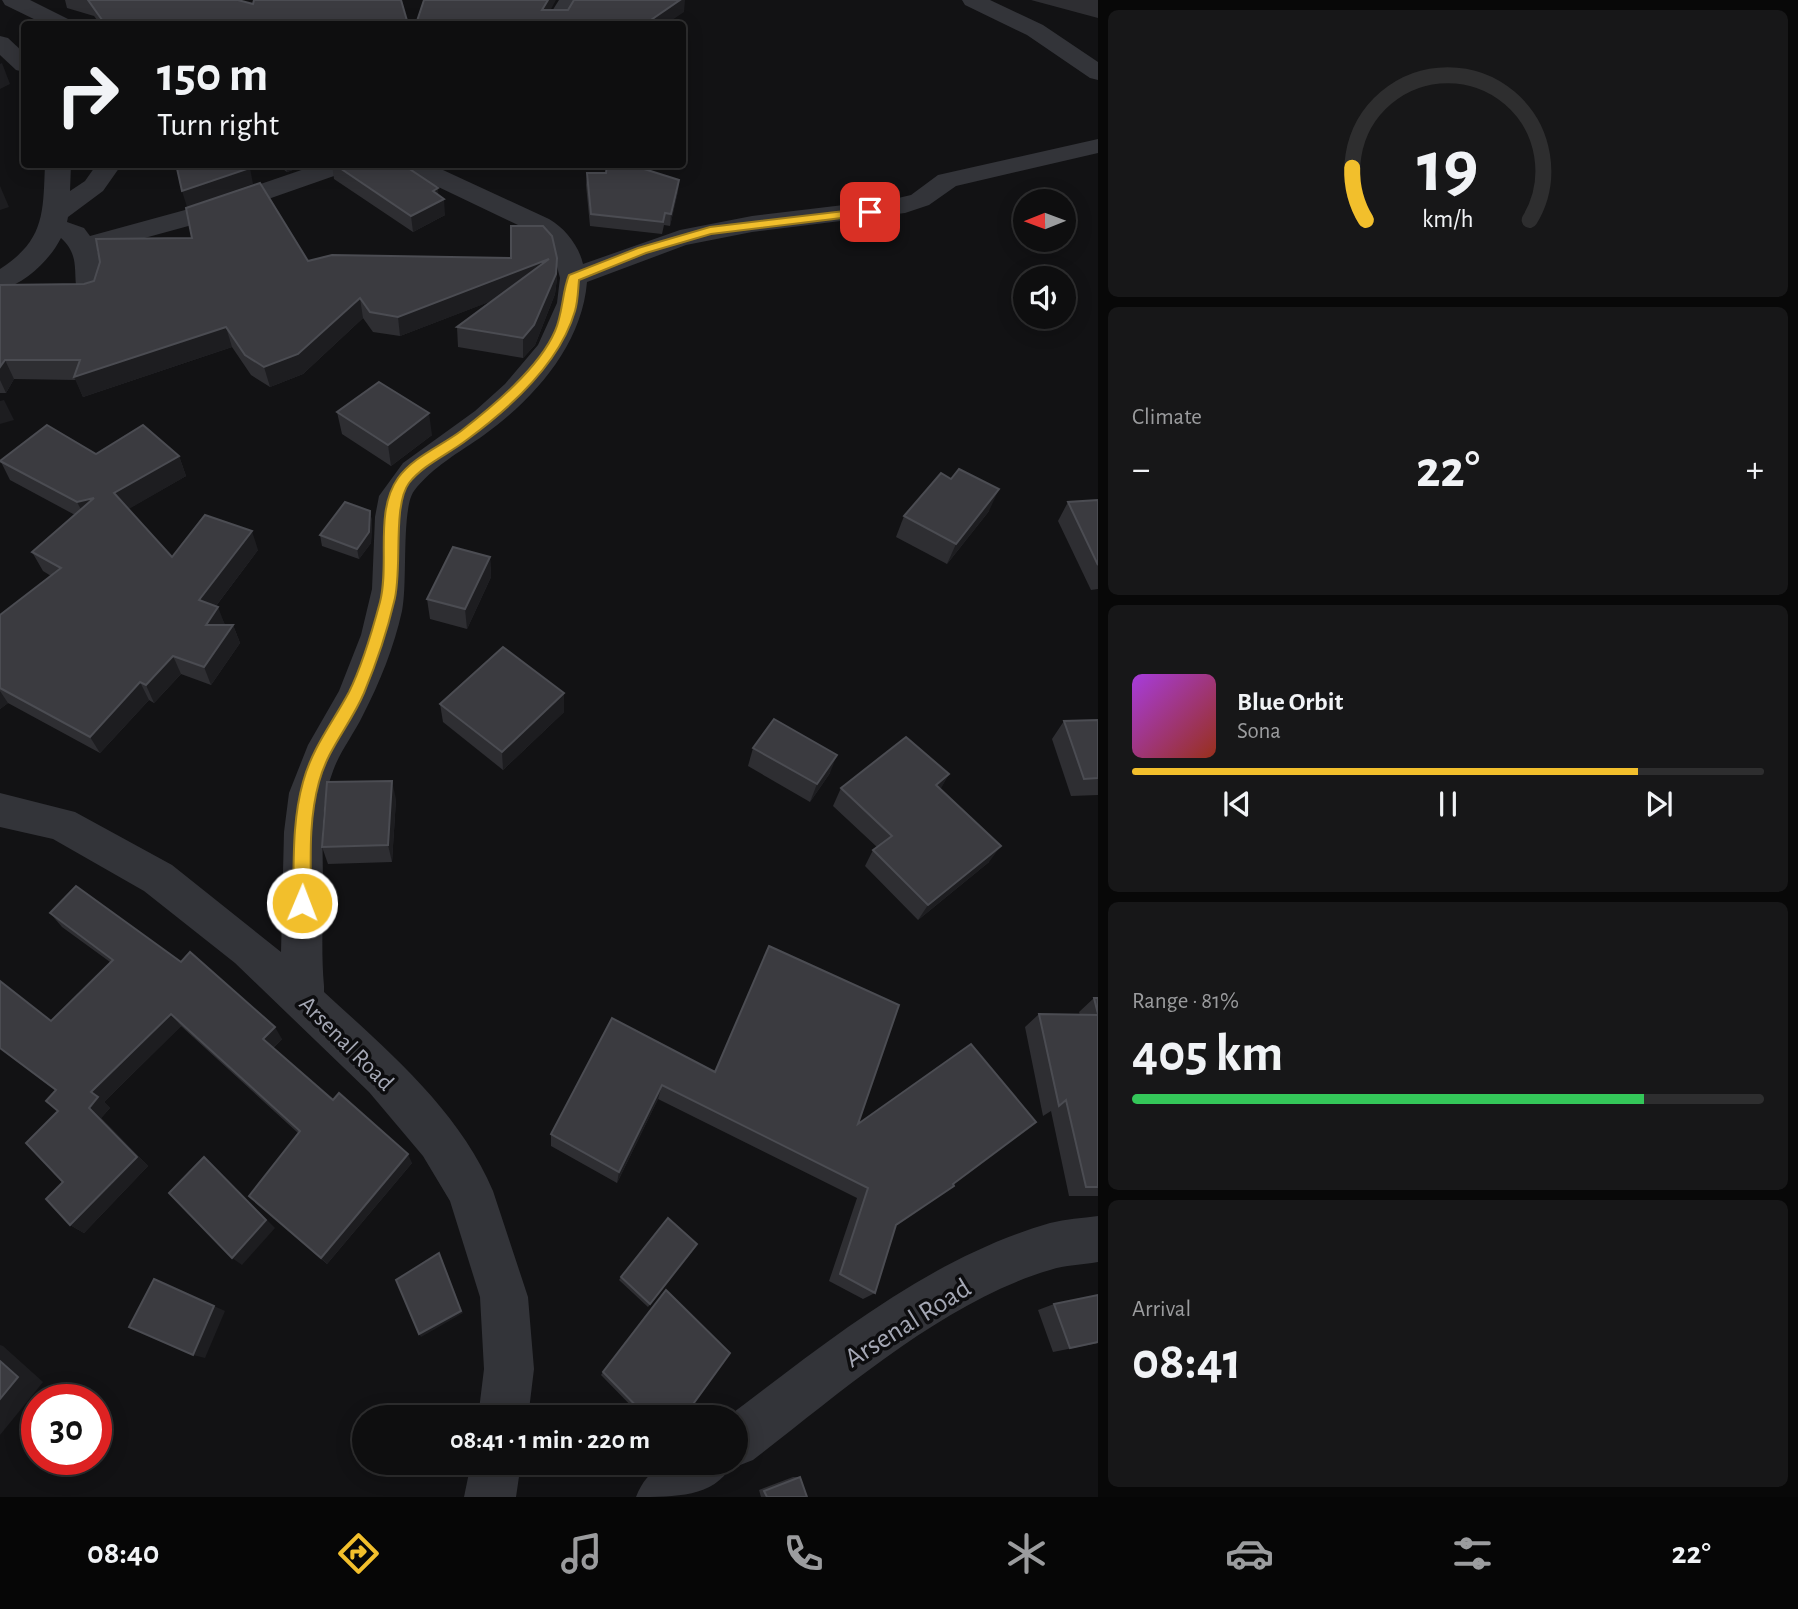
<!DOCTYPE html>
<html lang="en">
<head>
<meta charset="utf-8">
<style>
	:root { --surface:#0e0e0f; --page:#171718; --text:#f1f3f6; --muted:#9b9c9e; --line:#2e2e2f; --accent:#f2bf2c }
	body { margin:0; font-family:"Alegreya Sans",sans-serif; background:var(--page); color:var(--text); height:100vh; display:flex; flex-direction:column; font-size:26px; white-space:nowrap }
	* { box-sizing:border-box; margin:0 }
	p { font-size:23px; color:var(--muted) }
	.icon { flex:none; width:38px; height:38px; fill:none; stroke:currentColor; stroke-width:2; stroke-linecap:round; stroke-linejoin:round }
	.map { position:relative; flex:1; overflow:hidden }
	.drawer { display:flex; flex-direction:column; gap:10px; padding:10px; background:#080808; width:700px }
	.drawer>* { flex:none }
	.hud { position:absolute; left:21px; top:21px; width:665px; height:147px; border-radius:7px; box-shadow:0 4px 18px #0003,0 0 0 2px var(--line); background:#0e0e0f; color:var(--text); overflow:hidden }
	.needle { width:46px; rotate:269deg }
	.tools { position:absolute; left:1013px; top:189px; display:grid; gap:14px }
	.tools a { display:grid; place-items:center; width:63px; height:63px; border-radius:50%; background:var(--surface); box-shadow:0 4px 18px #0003,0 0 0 2px var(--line); font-size:35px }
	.speed { position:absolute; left:21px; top:1384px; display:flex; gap:14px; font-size:35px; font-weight:700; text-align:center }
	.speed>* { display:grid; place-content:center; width:91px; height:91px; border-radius:50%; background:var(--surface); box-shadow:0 4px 18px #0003,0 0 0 2px var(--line); line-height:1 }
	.speed .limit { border:10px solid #d22; background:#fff; color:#111 }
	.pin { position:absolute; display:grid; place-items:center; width:60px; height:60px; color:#fff; margin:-30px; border-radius:14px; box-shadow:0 4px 10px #0006 }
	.me { position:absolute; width:77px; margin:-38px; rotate:1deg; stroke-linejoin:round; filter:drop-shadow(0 0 5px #0008) }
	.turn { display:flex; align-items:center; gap:24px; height:147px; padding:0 21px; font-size:32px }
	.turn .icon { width:91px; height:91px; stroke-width:2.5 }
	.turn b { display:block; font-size:49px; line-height:60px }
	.big { font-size:52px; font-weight:700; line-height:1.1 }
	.drawer .tile { flex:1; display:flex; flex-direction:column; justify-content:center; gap:10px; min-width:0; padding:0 24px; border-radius:10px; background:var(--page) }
	.drawer .dial { align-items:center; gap:0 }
	.dial svg { height:182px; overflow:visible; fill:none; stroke:var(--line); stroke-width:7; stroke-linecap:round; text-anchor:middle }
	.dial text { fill:var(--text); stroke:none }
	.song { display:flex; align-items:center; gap:21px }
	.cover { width:84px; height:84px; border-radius:10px; background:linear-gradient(135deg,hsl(280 70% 55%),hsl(10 70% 35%)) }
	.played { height:7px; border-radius:4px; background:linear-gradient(90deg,var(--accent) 80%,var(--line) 80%) }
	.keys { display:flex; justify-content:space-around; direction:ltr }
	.heat { display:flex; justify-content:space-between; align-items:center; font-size:38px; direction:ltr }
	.charge { height:10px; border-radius:5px; background:linear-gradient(90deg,#34c759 81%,var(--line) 0) }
	.trip { position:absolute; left:352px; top:1405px; width:396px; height:70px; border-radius:35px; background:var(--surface); box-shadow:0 4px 18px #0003,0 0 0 2px var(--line); font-weight:700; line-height:70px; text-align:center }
	.tab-bar { display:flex; height:112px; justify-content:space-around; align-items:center; background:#060606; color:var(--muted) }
	.tab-bar .icon { width:49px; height:49px }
	.tab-bar .on { color:var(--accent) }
	.tab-bar b { font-size:32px; color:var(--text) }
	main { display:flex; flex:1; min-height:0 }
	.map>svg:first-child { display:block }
</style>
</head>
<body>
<main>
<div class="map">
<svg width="1098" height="1497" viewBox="0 0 1098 1497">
	<rect width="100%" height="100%" fill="#121214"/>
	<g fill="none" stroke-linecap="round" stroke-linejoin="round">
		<g fill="#333439" fill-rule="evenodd">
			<polygon points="2,0 30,0 68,19 71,24 44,24 5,5"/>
			<polygon points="559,0 581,0 566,24 544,24"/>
			<polygon points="962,0 990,0 1043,25 1098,62 1098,80 1090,78 1027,35 965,5"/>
			<polygon points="0,36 8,38 24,53 24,72 16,70 0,55"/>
			<path d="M 1098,139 L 1098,153 L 956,186 L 929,205 L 905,213 L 752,232 L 686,245 L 587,282 C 582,345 534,399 484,435 C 460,452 432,467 414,491 C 401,509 408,583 402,611 C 394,647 380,682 363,715 C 354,734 340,751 333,771 C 319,808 323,847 323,886 C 323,920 321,953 324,986 L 324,992 C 387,1050 459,1110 493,1191 L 528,1297 L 534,1369 L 528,1418 L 478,1418 L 484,1369 L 480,1297 L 450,1201 L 423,1156 L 369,1092 L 235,963 L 144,891 L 53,839 L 0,827 L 0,793 L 75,812 L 172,865 L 281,952 L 284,832 L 289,793 L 308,745 L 339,691 L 361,635 L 372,589 L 375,517 L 379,496 L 403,463 L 475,411 L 505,384 L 538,345 L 557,303 L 560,278 L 554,255 L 537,234 L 430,183 L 395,169 L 392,164 L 430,164 L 549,219 C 565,228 579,246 583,264 L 680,230 L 752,216 L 894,199 L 911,195 L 938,175 Z"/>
			<path d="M 45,164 L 71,164 L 70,191 L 85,181 L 97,164 L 122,164 L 103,191 L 68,217 L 67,222 L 84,228 L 90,236 L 185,210 L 319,164 L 357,164 L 354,169 L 203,222 L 97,251 C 104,264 109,286 101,299 L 91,302 L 81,299 C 69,281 84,258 61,238 C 49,261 26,283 0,290 L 0,269 C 45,240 43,213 45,164 Z"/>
			<path d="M 1098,1216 L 1098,1262 C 1082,1265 1065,1265 1050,1270 C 944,1301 840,1393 753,1460 L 735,1467 L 731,1466 C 714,1497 675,1497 636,1497 C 655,1450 692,1463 735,1463 L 735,1418 L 726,1418 C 826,1343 928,1258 1050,1223 C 1066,1219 1082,1218 1098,1216 Z"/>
			<polygon points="471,1463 521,1463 516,1497 464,1497"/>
		</g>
	</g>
	<g fill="#2e2e32">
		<polygon points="65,0 238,0 253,4 408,24 100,24 94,16 67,8"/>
		<polygon points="1031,0 1098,0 1098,18"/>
		<polygon points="276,164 310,164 287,172"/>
		<polygon points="332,164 402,164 438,188 438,195 445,215 413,232 334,179"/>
		<polygon points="587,173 679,180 678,191 670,226 664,225 662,234 590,226 586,185"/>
		<polygon points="557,258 557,278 555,294 535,345 523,358 458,347 457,327 491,301 400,336 373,332 363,318 303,374 270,387 251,375 232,347 83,397 76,380 14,379 6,393 0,393 0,285 84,284 308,261"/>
		<polygon points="337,412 432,435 391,466 342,434"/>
		<polygon points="96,454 179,456 186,476 128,509 172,557 258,550 216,606 225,625 233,625 240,643 211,685 181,674 154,703 149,700 100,753 8,703 0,709 0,615 51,576 43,571 32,552 75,515 10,480 0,460"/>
		<polygon points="1098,500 1098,589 1091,590 1058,521 1068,502"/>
		<polygon points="370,511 372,522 371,543 359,559 322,546 320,535"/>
		<polygon points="989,511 947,564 896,537 904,516"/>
		<polygon points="490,557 491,577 467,629 430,619 427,599"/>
		<polygon points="440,704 564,712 503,770 443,722"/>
		<polygon points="1098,720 1098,795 1071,796 1052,739 1064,721"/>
		<polygon points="753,748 830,773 810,802 748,766"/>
		<polygon points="949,774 940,789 989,862 918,920 865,866 873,850 877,847 833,806 841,788"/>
		<polygon points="396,799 392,862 328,864 322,847"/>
		<polygon points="50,913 282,1039 273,1048 333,1100 412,1163 327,1264 249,1196 298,1133 181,1026 104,1102 110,1108 101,1118 148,1166 84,1233 70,1225 63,1182 51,1021 110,962 62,927"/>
		<polygon points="1094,998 1098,998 1098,1196 1069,1196 1051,1111 1043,1116 1025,1027 1039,1014 1080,1015 1079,1012"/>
		<polygon points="612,1018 715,1072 858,1124 896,1225 875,1293 863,1299 829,1281 857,1198 658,1099 617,1183 551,1146 551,1134"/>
		<polygon points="697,1244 648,1307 619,1280 621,1277"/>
		<polygon points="1098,1295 1098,1343 1053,1352 1038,1310 1054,1304"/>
		<polygon points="603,1372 683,1418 643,1418 601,1375"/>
		<polygon points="793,1477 800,1477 807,1497 761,1497 759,1490"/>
	</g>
	<g fill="#1d1d20">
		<polygon points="548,0 556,0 543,24 542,10"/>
		<polygon points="680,0 685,0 684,12 666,24 645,24"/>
		<polygon points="2,63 10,84 0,89 0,64"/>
		<polygon points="285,164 310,164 287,172"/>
		<polygon points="250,168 253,184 187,207 182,191"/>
		<polygon points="679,180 678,191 670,226 671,214"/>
		<polygon points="0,186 9,207 0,210"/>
		<polygon points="438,188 439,202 444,199 445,215 413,232 411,216 433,191"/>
		<polygon points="557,258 557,278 555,294 535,345 523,358 523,338"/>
		<polygon points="549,259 549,279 400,336 398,317"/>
		<polygon points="360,298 363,318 303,374 270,387 264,367"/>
		<polygon points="226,327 232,347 83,397 74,377"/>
		<polygon points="5,360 14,379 6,393 0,380 0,367"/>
		<polygon points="4,400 14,420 0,424 0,401"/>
		<polygon points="429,413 432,435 391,466 388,445"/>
		<polygon points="179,456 186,476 122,513 114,493"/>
		<polygon points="999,489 989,511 947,564 956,544"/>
		<polygon points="94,498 87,521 77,502"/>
		<polygon points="370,511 372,522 371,543 359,559 357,549"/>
		<polygon points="252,531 258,550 206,619 199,600"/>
		<polygon points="490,557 491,577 467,629 465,609"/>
		<polygon points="218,607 225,625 206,625"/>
		<polygon points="233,625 240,643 211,685 204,667"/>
		<polygon points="173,656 181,674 154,703 146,685"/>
		<polygon points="140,682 149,700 100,753 90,737"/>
		<polygon points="0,691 8,703 0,709"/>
		<polygon points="564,693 564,712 503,770 502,752"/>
		<polygon points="837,755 830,773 810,802 817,784"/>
		<polygon points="949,774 939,792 936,785"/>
		<polygon points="392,781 396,799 392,862 388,845"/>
		<polygon points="1001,846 989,862 918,920 928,905"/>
		<polygon points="171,1014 181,1026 104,1102 110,1108 101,1118 148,1166 84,1233 70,1225 91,1092"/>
		<polygon points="275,1027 282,1039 270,1050 263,1039"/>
		<polygon points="662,1085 658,1099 617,1183 619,1172"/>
		<polygon points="408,1154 412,1163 327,1264 321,1258"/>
		<polygon points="204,1157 275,1228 242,1265 232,1258"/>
		<polygon points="441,1257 463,1313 421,1337 419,1334"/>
		<polygon points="214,1306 225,1311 205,1358 193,1355"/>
		<polygon points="0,1345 3,1346 43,1382 0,1435"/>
	</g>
	<g fill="#3b3b40" stroke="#4b4c52" stroke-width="2">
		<polygon points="88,0 238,0 253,4 254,0 401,0 408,24 105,24"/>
		<polygon points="424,0 548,0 542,10 568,10 574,0 680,0 645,24 416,24"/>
		<polygon points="176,164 248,164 250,168 182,191"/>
		<polygon points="334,164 402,164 438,188 433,191 444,199 411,216"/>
		<polygon points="607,164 641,168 679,180 671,214 665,213 663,222 591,214 587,173 606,173"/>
		<polygon points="260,183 308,261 332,255 511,258 511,226 543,226 552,236 557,258 556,274 534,325 523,338 457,327 549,259 398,317 370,312 360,298 298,354 264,367 245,355 226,327 74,377 80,360 5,360 0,367 0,285 84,284 94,281 100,262 96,239 192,238 186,208"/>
		<polygon points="379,382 429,413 388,445 337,412"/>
		<polygon points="47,425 96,454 143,425 179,456 114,493 172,557 205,515 252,531 199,600 218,607 206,625 233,625 204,667 173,656 146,685 140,682 90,737 0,688 0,615 61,568 32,552 94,498 77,502 0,461"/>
		<polygon points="959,469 999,489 956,544 904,516 941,473 951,479"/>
		<polygon points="1098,500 1098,565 1068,502"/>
		<polygon points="345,502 370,511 369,532 357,549 320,535"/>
		<polygon points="453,547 490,557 465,609 427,599"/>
		<polygon points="503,647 564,693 502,752 440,704"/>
		<polygon points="774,719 837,755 817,784 753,748"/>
		<polygon points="1098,720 1098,778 1084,779 1064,721"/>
		<polygon points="906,737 949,774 936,785 1001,846 928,905 873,850 892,836 841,788"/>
		<polygon points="392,781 388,845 322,847 327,782"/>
		<polygon points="76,886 181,962 190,952 275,1027 263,1039 333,1100 339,1093 408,1154 321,1258 249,1196 300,1131 171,1014 91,1092 98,1097 89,1108 137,1157 70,1225 46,1199 63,1182 26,1143 58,1111 46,1101 56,1090 0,1048 0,981 51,1021 113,960 50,913"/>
		<polygon points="769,946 899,1005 858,1124 971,1044 1036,1122 953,1184 954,1186 896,1225 875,1293 840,1274 868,1188 662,1085 619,1172 551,1134 612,1018 715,1072"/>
		<polygon points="1094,998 1098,998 1098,1014"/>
		<polygon points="1039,1014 1098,1015 1098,1187 1086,1187 1066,1100 1059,1106"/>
		<polygon points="204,1157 266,1220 232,1258 169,1193"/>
		<polygon points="668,1218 697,1244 650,1304 621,1277"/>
		<polygon points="439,1253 461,1311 419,1334 396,1280"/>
		<polygon points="154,1279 214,1306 193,1355 129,1327"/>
		<polygon points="666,1290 730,1353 683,1418 648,1418 603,1372"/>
		<polygon points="1098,1295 1098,1342 1070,1348 1054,1304"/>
		<polygon points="0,1361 18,1377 0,1399"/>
		<polygon points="800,1477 807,1497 767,1497 764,1491"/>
	</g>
	<path fill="#f2bf2c" stroke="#9d7c1d" stroke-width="2" d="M 870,208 L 874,209 L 874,214 L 711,234 L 646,253 L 579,280 C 578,290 578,301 575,311 C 560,363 510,408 468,439 C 449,454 424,464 409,483 C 392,506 403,571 394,602 C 387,632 376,664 364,693 C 351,724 328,748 319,782 C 308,822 311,862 311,903 L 308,908 L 302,911 L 296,908 L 293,903 C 294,862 292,821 303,782 C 312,748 333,722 349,692 C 360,670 373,628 380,602 C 390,563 374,512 398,478 C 413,457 441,446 461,431 C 493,406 539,368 555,331 C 563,313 562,292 569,275 L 638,248 L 710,227 Z"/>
	<g text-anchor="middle" stroke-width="7" stroke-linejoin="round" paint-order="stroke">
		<g font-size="24" fill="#a4a7b4" stroke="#0d0d0f">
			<text transform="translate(347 1043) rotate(45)" y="8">Arsenal Road</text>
		</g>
		<g font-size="28" fill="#a4a7b4" stroke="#0d0d0f">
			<text transform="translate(907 1322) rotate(-32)" y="10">Arsenal Road</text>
		</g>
	</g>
</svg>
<div class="tools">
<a><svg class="needle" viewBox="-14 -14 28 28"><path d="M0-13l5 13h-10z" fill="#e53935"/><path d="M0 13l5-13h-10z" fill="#9b9c9e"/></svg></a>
<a><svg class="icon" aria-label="sound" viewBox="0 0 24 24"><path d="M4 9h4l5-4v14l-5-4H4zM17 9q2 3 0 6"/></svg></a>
</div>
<div class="speed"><div class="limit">30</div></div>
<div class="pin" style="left:870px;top:212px;background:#d93025"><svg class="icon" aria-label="arrive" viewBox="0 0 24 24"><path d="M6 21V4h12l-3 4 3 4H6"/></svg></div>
<svg class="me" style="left:302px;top:903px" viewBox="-20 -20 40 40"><circle r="17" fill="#f2bf2c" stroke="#fff" stroke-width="3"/><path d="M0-11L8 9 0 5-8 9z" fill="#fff"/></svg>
<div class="trip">08:41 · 1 min · 220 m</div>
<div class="hud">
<div class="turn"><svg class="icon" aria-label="right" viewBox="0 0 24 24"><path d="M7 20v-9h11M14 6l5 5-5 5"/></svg><div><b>150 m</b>Turn right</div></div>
</div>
</div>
<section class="drawer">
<div class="tile dial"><svg viewBox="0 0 100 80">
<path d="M14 69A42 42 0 1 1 86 69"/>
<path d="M14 69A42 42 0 0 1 8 46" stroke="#f2bf2c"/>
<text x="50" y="56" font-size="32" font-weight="700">19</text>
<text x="50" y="72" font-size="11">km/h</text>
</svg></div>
<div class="tile"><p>Climate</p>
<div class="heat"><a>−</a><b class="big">22°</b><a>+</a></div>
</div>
<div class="tile">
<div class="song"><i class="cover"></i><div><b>Blue Orbit</b><p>Sona</p></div></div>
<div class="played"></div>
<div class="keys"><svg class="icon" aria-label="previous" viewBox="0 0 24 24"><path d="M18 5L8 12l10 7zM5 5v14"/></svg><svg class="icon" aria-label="pause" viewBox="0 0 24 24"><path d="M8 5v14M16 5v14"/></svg><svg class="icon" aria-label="next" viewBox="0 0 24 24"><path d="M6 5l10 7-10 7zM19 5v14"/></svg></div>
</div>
<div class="tile"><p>Range · 81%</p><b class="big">405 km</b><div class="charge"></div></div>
<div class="tile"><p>Arrival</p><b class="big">08:41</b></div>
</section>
</main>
<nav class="tab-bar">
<b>08:40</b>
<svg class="icon on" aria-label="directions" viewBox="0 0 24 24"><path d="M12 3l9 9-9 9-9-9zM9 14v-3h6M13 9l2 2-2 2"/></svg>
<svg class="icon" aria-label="music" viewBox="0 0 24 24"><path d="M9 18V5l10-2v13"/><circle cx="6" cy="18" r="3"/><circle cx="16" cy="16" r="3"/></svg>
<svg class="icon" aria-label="phone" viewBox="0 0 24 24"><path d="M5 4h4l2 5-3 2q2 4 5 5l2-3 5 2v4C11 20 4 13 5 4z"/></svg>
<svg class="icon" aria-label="climate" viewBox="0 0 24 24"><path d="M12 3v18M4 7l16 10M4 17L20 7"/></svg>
<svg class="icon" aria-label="car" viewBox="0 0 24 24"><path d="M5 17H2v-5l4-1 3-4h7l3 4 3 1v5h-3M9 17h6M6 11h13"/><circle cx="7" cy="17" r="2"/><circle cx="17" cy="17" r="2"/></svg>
<svg class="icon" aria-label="filters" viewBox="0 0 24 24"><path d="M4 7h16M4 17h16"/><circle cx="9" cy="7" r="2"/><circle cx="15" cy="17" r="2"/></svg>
<b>22°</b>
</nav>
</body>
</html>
